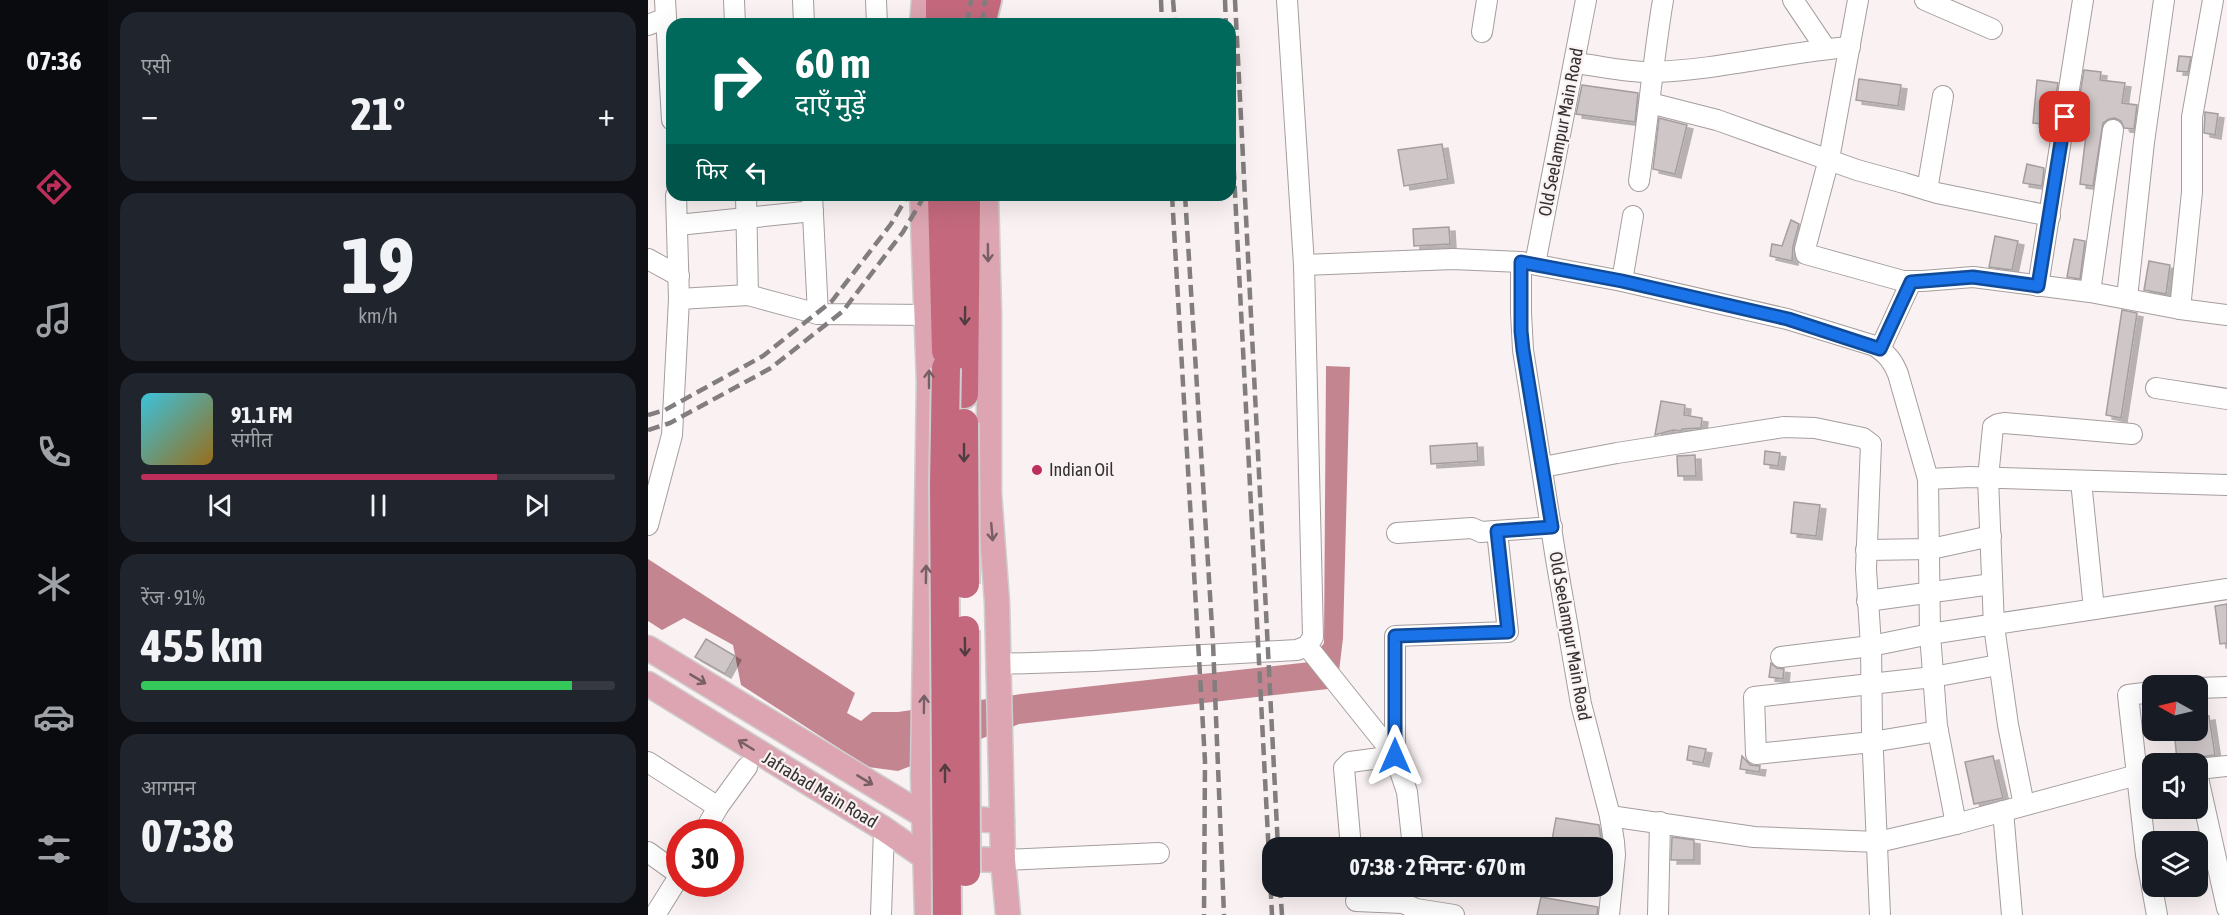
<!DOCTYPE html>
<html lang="hi">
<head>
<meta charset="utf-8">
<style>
	:root { --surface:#171b24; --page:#20242c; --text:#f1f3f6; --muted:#9ea1a6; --line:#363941; --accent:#bd2e5b }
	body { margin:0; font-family:"Asap Condensed","Noto Sans Devanagari",sans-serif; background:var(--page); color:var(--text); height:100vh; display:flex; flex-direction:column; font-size:22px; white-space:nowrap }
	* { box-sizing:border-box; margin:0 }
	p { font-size:20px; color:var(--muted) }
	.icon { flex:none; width:33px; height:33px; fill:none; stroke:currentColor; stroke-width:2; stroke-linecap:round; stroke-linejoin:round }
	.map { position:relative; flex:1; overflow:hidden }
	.panel { display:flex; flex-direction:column; gap:12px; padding:12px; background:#0d0f14; width:540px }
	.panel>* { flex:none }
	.top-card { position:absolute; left:18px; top:18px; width:570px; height:183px; border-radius:18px; box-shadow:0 6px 24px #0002; background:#00695c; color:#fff; overflow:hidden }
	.needle { width:39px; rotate:278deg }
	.buttons { position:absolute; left:1494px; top:675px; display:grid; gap:12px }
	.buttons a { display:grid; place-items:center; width:66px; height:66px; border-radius:12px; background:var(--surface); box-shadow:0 6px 24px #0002; font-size:30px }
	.speed { position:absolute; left:18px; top:819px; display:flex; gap:12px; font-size:30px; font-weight:700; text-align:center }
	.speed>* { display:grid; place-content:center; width:78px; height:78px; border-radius:50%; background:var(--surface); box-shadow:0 6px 24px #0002; line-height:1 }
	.speed .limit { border:9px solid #d22; background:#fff; color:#111 }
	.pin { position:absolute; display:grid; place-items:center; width:51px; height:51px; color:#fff; margin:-26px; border-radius:12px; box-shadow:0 3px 9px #0006 }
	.me { position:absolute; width:66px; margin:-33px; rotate:0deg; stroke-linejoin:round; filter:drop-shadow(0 0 4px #0008) }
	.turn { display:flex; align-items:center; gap:21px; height:126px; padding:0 30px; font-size:27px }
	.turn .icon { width:78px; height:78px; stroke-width:2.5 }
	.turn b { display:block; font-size:42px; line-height:51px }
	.then { display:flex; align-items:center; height:57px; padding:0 30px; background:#0003; gap:12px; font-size:22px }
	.big { font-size:45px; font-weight:700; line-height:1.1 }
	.panel .card { flex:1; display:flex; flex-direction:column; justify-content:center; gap:9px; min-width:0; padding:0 21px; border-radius:18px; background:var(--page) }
	.panel .dial { align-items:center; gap:0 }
	.dial b { font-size:78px; line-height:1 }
	.song { display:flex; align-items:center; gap:18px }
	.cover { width:72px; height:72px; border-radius:9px; background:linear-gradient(135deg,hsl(190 70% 55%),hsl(40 70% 35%)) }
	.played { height:6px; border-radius:3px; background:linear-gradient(90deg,var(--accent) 75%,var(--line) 75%) }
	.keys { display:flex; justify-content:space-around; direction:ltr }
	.heat { display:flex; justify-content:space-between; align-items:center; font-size:33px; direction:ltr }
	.charge { height:9px; border-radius:4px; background:linear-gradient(90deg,#34c759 91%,var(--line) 0) }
	.trip { position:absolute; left:614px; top:837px; width:351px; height:60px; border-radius:18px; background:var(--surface); box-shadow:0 6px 24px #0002; font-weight:700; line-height:60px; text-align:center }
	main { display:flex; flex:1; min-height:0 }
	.tab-bar { display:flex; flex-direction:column; width:108px; justify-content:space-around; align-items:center; background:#090b0e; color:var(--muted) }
	.tab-bar .icon { width:42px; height:42px }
	.tab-bar .on { color:var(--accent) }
	.tab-bar b { font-size:27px; color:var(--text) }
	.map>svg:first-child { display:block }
</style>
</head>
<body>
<main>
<nav class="tab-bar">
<b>07:36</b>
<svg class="icon on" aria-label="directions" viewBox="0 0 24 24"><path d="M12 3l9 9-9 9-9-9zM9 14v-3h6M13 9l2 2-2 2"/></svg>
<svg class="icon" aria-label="music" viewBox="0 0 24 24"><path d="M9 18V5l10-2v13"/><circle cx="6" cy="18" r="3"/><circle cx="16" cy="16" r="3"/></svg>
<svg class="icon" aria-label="phone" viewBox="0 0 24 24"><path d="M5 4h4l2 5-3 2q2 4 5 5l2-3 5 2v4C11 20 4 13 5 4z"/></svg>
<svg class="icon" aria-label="climate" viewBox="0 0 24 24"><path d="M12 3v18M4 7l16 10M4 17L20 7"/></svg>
<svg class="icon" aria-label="car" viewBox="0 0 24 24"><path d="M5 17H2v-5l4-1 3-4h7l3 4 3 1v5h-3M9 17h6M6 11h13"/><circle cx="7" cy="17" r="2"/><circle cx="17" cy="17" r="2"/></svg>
<svg class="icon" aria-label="filters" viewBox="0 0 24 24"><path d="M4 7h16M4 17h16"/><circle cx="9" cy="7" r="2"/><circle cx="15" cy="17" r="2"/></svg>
</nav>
<section class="panel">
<div class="card"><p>एसी</p>
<div class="heat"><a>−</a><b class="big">21°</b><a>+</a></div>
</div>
<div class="card dial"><b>19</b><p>km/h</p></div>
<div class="card">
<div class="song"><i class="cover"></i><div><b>91.1 FM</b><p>संगीत</p></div></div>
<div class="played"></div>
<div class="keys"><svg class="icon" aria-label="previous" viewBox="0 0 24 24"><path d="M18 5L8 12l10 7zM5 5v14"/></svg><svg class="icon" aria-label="pause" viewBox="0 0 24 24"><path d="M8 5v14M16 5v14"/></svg><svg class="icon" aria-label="next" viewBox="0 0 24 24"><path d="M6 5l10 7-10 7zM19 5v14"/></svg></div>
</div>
<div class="card"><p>रेंज · 91%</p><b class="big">455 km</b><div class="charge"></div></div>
<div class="card"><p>आगमन</p><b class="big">07:38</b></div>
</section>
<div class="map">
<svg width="1579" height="915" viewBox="0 0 1579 915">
	<defs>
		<filter id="shadow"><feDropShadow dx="6" dy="4" stdDeviation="0" flood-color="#0004"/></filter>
	</defs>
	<rect width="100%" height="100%" fill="#f9f1f2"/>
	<polygon fill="#c38691" points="678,366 702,367 695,638 689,688 371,724 250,771 220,767 93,685 85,645 36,618 14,630 0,621 0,559 207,693 199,713 213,721 224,712 250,712 373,694 662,662 676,643"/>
	<g fill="#cec6c7" stroke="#a59e9f" stroke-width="1.5" filter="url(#shadow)">
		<polygon points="1531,56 1543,57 1540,72 1529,71"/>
		<polygon points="1436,70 1453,72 1452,80 1477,83 1474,103 1489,105 1486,129 1476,128 1473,121 1467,118 1461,119 1455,123 1445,186 1432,184 1439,127 1427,125"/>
		<polygon points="1211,79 1253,85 1250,106 1208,100"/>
		<polygon points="1389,80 1410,83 1403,125 1385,123"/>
		<polygon points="934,85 990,93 987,122 928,114"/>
		<polygon points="1557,112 1570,114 1567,135 1556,133"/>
		<polygon points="1011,118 1039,125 1027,174 1005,169"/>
		<polygon points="794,144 800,179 756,186 750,150"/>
		<polygon points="1379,164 1396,168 1394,186 1375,183"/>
		<polygon points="1143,220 1151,224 1145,246 1144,261 1122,256 1124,244 1134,246"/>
		<polygon points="801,227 802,244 766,246 765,229"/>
		<polygon points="1347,236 1370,241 1364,270 1341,267"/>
		<polygon points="1426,239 1437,241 1432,279 1419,277"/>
		<polygon points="1501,261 1522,265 1518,294 1496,290"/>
		<polygon points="1474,310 1489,313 1473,418 1458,415"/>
		<polygon points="1013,401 1037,405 1036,415 1054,418 1053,428 1034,429 1033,431 1025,430 1007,435"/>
		<polygon points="829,443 830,461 783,464 782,446"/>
		<polygon points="1117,451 1132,453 1130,466 1116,464"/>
		<polygon points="1047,455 1048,476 1030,476 1029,456"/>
		<polygon points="1146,502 1172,505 1168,536 1143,533"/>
		<polygon points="1579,604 1579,643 1572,644 1567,606"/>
		<polygon points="58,639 87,656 77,674 47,657"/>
		<polygon points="1123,663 1129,668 1136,669 1135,679 1121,677"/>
		<polygon points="1561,716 1567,755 1529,760 1526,730 1550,730 1550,718"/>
		<polygon points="1041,746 1058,749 1055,763 1039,760"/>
		<polygon points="1094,756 1102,765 1112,766 1111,772 1092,769"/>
		<polygon points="1345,756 1355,798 1326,804 1317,762"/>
		<polygon points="908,818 951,825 954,848 904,840"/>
		<polygon points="1024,837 1046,840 1046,860 1023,860"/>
		<polygon points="893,897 950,907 949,915 889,915"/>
	</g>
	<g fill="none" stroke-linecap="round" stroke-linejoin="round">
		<defs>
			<g id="minor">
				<polyline points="17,0 24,120"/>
				<polyline points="86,0 87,24"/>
				<polyline points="155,0 156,24"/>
				<polyline points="228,0 229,24"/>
				<polyline points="1145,0 1178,49"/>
				<polyline points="1210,0 1181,159 1157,249 1158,254 1255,281 1275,281 1325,277 1442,292 1532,309 1579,315"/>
				<polyline points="1277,0 1344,29"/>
				<polyline points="0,25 18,18"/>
				<polyline points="834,32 839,0"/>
				<path d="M 927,63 C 953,66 980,73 1005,72 C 1072,70 1136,52 1202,47"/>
				<polyline points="1002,103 1069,120 1209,170 1256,183 1289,193 1402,216"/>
				<path d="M 991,181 C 1000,120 1005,60 1015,0"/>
				<polyline points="1279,190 1295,96"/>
				<polyline points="98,195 100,295"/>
				<polyline points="164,195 170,314"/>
				<polyline points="30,225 165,211"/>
				<polyline points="0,259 31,276"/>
				<polyline points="873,262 873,313 875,350 908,559 933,704 962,816 966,842 967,855 961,915"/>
				<polyline points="887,264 938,0"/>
				<path d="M 656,265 L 805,259 L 873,262 L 974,281 L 1139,319 L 1227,346 C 1239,354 1245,361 1250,374 L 1280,479 L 1282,634 L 1289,726 L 1308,824"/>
				<polyline points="974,281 985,216"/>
				<polyline points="1390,286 1435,0"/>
				<polyline points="1442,292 1465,130"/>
				<polyline points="1479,298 1496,142 1516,0"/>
				<polyline points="31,299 100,295 170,314 280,315"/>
				<polyline points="1532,309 1544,192 1544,117 1565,0"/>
				<polyline points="1232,349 1263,282"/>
				<polyline points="1508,388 1579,399"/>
				<polyline points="895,467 969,453 1136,427 1167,428 1215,438 1223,444 1218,569 1223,646 1224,730 1232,915"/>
				<polyline points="1280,479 1322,477 1579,485"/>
				<polyline points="1433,481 1446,609"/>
				<polyline points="0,525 24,435 31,299 28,195"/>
				<polyline points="749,533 824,528 833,532 904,527"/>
				<polyline points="1218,550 1283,549 1343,536"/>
				<polyline points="1219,601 1344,584"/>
				<polyline points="659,646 747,756 759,792 765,848"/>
				<polyline points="1133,657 1223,646 1282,634 1579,589"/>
				<polyline points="349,664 446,661 649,650 659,646 665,637 656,265 639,0"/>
				<polyline points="1550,688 1579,687"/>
				<polyline points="1504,692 1480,695 1498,855 1509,915"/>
				<polyline points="1290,731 1224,742 1108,754 1106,697 1285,677 1350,665"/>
				<polyline points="0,762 70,807"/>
				<polyline points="1550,769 1579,766"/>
				<polyline points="1550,778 1579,908"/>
				<polyline points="1376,805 1360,725 1346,626 1340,478 1345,427 1350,424 1356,423 1484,434"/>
				<polyline points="1355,811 1364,915"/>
				<polyline points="962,816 1106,837 1230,842 1308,824 1489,775 1504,774"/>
				<polyline points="56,832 70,807 99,767"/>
				<polyline points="703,848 696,768 702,762 747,756 747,636 860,632 849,531"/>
				<polyline points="0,852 32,875"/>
				<polyline points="355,860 511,853"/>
				<polyline points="708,901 755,903 768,909 806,915"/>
				<polyline points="7,915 32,875"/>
				<polyline points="233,915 236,829"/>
				<polyline points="1010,915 1012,822"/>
			</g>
			<g id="major">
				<polyline points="274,24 276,0"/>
				<polyline points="274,195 281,382 275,775 279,915"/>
				<polyline points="338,195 341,313 341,493 349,602 355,860 360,915"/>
				<polyline points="0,648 275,815 354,821"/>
				<polyline points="0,684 236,829 278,858 355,860"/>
			</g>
			<g id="highway">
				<polyline points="316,0 317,24"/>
				<polyline points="292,24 292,0"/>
				<polyline points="333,24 339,0"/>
				<polyline points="294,195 298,351"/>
				<polyline points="316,394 318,195"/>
			</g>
		</defs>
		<use href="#minor" stroke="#a59d9e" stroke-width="22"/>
		<use href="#major" stroke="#cecece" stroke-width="27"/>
		<use href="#highway" stroke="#cecece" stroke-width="32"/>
		<use href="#minor" stroke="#fff" stroke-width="20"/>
		<use href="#major" stroke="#dca5b1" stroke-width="24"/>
		<use href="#highway" stroke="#c4697d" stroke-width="28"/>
		<g stroke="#827d7e" stroke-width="4.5" stroke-dasharray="12 6" stroke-linecap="butt">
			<polyline points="513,0 514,24"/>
			<polyline points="525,0 527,24"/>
			<polyline points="577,0 578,24"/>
			<polyline points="587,0 630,848"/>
			<polyline points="319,24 323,0"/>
			<polyline points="334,24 337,0"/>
			<polyline points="582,96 624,915"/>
			<polyline points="524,195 557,761 556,915"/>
			<polyline points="537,195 565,643 576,915"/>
			<polyline points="0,415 17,410 115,356 184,301 243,224 260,195"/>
			<polyline points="0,430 22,423 123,368 195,311 255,232 277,195"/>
			<polyline points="632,886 634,915"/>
		</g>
		<defs>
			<g id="highway-bridge">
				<polyline points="298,368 296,485 299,915"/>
				<polyline points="316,423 317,584"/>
				<polyline points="317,630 318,872"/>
			</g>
		</defs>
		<use href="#highway-bridge" stroke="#cecece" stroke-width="32" stroke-linecap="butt"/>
		<use href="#highway-bridge" stroke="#c4697d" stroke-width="28"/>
	</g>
	<defs><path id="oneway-shaft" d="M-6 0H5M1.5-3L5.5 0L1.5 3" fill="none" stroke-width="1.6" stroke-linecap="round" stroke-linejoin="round" transform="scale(1.5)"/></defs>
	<g stroke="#775f65">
		<use href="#oneway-shaft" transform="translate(340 253) rotate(89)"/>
		<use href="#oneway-shaft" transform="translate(281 379) rotate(-90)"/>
		<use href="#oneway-shaft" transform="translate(344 532) rotate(85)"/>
		<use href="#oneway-shaft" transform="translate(278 574) rotate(-89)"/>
		<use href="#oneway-shaft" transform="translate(50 679) rotate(31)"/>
		<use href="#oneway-shaft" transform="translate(276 704) rotate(-89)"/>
		<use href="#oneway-shaft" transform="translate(98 745) rotate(-148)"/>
		<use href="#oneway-shaft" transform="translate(217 780) rotate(31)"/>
	</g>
	<g stroke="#513c41">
		<use href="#oneway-shaft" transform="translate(317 316) rotate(91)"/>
		<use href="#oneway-shaft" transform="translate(316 453) rotate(90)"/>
		<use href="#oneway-shaft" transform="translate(317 647) rotate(89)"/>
		<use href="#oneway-shaft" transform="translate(297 773) rotate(-90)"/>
	</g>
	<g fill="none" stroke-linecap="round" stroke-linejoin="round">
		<defs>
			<polyline id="route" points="747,756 747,636 860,632 849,531 904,527 875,350 873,331 873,262 974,281 1140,319 1232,349 1263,282 1325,277 1390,286 1417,117"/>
		</defs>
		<use href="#route" stroke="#114b97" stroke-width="15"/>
		<use href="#route" stroke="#1a73e8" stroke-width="10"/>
	</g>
	<circle fill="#bd2e5b" stroke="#f9f1f2" stroke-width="2" cx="389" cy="470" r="6"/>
	<g text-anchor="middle" stroke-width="4.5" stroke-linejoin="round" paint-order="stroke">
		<g font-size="18" fill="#343132" stroke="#f9f1f2">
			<text transform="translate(913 132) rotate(-79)" y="6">Old Seelampur Main Road</text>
			<text transform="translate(922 636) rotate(80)" y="6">Old Seelampur Main Road</text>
			<text transform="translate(172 790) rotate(31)" y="6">Jafrabad Main Road</text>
		</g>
		<g font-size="18" fill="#343132" stroke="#f9f1f2" text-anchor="start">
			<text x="401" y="476">Indian Oil</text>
		</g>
	</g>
</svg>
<div class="buttons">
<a><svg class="needle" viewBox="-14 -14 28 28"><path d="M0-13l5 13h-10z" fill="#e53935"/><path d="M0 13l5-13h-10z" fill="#9ea1a6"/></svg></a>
<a><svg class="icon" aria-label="sound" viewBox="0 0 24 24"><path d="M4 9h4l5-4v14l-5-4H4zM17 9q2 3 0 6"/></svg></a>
<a><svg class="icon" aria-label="layers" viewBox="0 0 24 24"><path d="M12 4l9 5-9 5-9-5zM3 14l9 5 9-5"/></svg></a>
</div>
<div class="speed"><div class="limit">30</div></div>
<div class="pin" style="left:1417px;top:117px;background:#d93025"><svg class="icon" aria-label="arrive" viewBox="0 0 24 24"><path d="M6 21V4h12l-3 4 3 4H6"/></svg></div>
<svg class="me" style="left:747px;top:756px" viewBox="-20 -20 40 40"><path d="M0-17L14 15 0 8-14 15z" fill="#1a73e8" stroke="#fff" stroke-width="4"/></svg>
<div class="trip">07:38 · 2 मिनट · 670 m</div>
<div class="top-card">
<div class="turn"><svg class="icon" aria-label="right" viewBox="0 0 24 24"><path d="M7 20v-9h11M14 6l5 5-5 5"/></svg><div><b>60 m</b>दाएँ मुड़ें</div></div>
<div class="then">फिर<svg class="icon" aria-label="left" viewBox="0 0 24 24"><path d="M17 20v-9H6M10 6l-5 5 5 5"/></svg></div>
</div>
</div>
</main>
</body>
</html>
